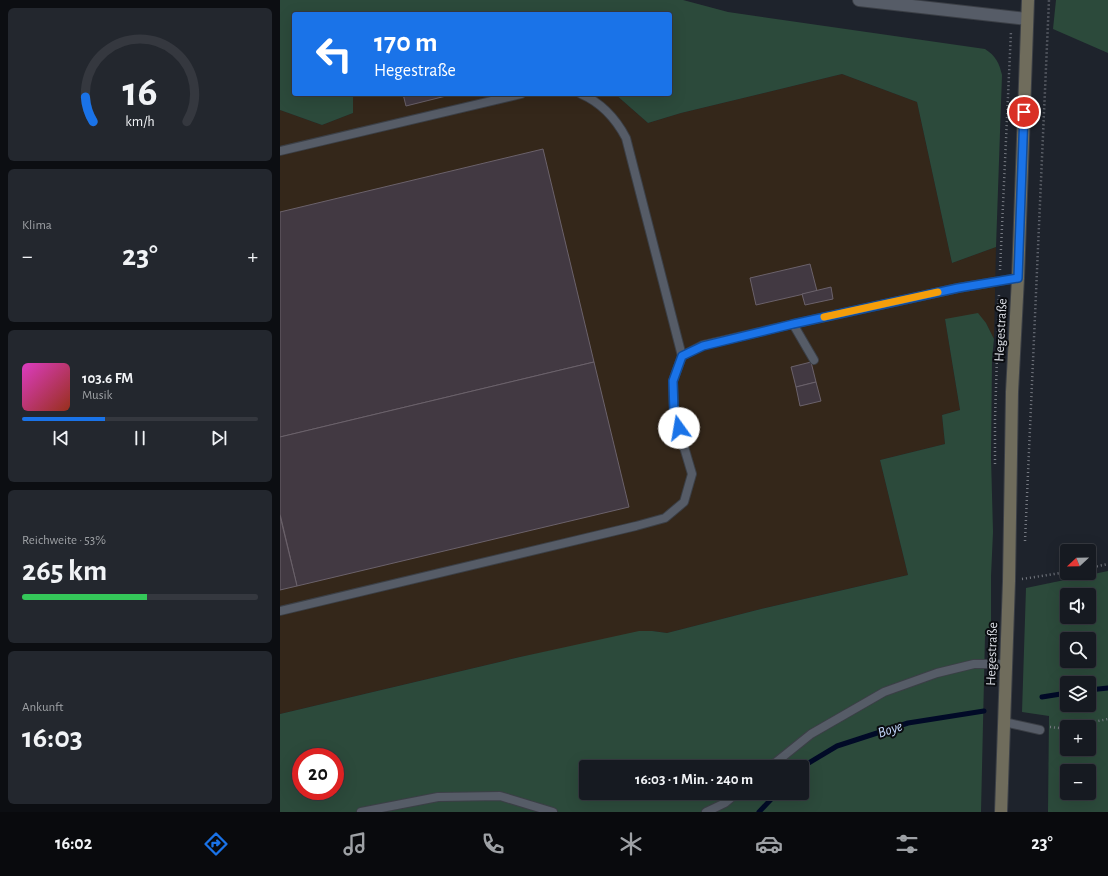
<!DOCTYPE html>
<html lang="de">
<head>
<meta charset="utf-8">
<style>
	:root { --surface:#161a21; --page:#23272e; --text:#f1f3f6; --muted:#9ea1a5; --line:#35383f; --accent:#1a73e8 }
	body { margin:0; font-family:"Alegreya Sans",sans-serif; background:var(--page); color:var(--text); height:100vh; display:flex; flex-direction:column; font-size:15px; white-space:nowrap }
	* { box-sizing:border-box; margin:0 }
	p { font-size:13px; color:var(--muted) }
	.icon { flex:none; width:22px; height:22px; fill:none; stroke:currentColor; stroke-width:2; stroke-linecap:round; stroke-linejoin:round }
	.map { position:relative; flex:1; overflow:hidden }
	.sheet { display:flex; flex-direction:column; gap:8px; padding:8px; background:#0c0e12; width:280px }
	.sheet>* { flex:none }
	.guide { position:absolute; left:12px; top:12px; width:380px; height:84px; border-radius:4px; box-shadow:0 4px 16px #0002,0 0 0 1px var(--line); background:#1a73e8; color:#fff; overflow:hidden }
	.needle { width:26px; rotate:248deg }
	.tools { position:absolute; left:780px; top:544px; display:grid; gap:8px }
	.tools a { display:grid; place-items:center; width:36px; height:36px; border-radius:4px; background:var(--surface); box-shadow:0 4px 16px #0002,0 0 0 1px var(--line); font-size:20px }
	.speed { position:absolute; left:12px; top:748px; display:flex; gap:8px; font-size:20px; font-weight:700; text-align:center }
	.speed>* { display:grid; place-content:center; width:52px; height:52px; border-radius:50%; background:var(--surface); box-shadow:0 4px 16px #0002,0 0 0 1px var(--line); line-height:1 }
	.speed .limit { border:6px solid #d22; background:#fff; color:#111 }
	.pin { position:absolute; display:grid; place-items:center; width:34px; height:34px; color:#fff; margin:-17px; border:2px solid #fff; border-radius:50%; box-shadow:0 1px 4px #0007 }
	.me { position:absolute; width:44px; margin:-22px; rotate:347deg; stroke-linejoin:round; filter:drop-shadow(0 0 3px #0008) }
	.turn { display:flex; align-items:center; gap:14px; height:84px; padding:0 16px; font-size:18px }
	.turn .icon { width:52px; height:52px; stroke-width:2.5 }
	.turn b { display:block; font-size:28px; line-height:34px }
	.big { font-size:30px; font-weight:700; line-height:1.1 }
	.sheet .card { flex:1; display:flex; flex-direction:column; justify-content:center; gap:6px; min-width:0; padding:0 14px; border-radius:6px; background:var(--page) }
	.sheet .dial { align-items:center; gap:0 }
	.dial svg { height:104px; overflow:visible; fill:none; stroke:var(--line); stroke-width:7; stroke-linecap:round; text-anchor:middle }
	.dial text { fill:var(--text); stroke:none }
	.song { display:flex; align-items:center; gap:12px }
	.cover { width:48px; height:48px; border-radius:6px; background:linear-gradient(135deg,hsl(310 70% 55%),hsl(10 70% 35%)) }
	.played { height:4px; border-radius:2px; background:linear-gradient(90deg,var(--accent) 35%,var(--line) 35%) }
	.keys { display:flex; justify-content:space-around; direction:ltr }
	.heat { display:flex; justify-content:space-between; align-items:center; font-size:22px; direction:ltr }
	.charge { height:6px; border-radius:3px; background:linear-gradient(90deg,#34c759 53%,var(--line) 0) }
	.trip { position:absolute; left:299px; top:760px; width:230px; height:40px; border-radius:4px; background:var(--surface); box-shadow:0 4px 16px #0002,0 0 0 1px var(--line); font-weight:700; line-height:40px; text-align:center }
	.tabs { display:flex; height:64px; justify-content:space-around; align-items:center; background:#090a0d; color:var(--muted) }
	.tabs .icon { width:28px; height:28px }
	.tabs .active { color:var(--accent) }
	.tabs b { font-size:18px; color:var(--text) }
	main { display:flex; flex:1; min-height:0 }
	.map>svg:first-child { display:block }
</style>
</head>
<body>
<main>
<section class="sheet">
<div class="card dial"><svg viewBox="0 0 100 80">
<path d="M14 69A42 42 0 1 1 86 69"/>
<path d="M14 69A42 42 0 0 1 8 50" stroke="#1a73e8"/>
<text x="50" y="56" font-size="32" font-weight="700">16</text>
<text x="50" y="72" font-size="11">km/h</text>
</svg></div>
<div class="card"><p>Klima</p>
<div class="heat"><a>−</a><b class="big">23°</b><a>+</a></div>
</div>
<div class="card">
<div class="song"><i class="cover"></i><div><b>103.6 FM</b><p>Musik</p></div></div>
<div class="played"></div>
<div class="keys"><svg class="icon" aria-label="previous" viewBox="0 0 24 24"><path d="M18 5L8 12l10 7zM5 5v14"/></svg><svg class="icon" aria-label="pause" viewBox="0 0 24 24"><path d="M8 5v14M16 5v14"/></svg><svg class="icon" aria-label="next" viewBox="0 0 24 24"><path d="M6 5l10 7-10 7zM19 5v14"/></svg></div>
</div>
<div class="card"><p>Reichweite · 53%</p><b class="big">265 km</b><div class="charge"></div></div>
<div class="card"><p>Ankunft</p><b class="big">16:03</b></div>
</section>
<div class="map">
<svg width="828" height="812" viewBox="0 0 828 812">
	<rect width="100%" height="100%" fill="#1e232c"/>
	<polygon fill="#34271a" points="562,74 637,102 672,263 716,247 714,339 706,323 665,319 680,410 662,415 665,444 600,460 628,575 481,609 387,633 372,631 240,657 0,714 0,110 42,125 73,113 73,94 335,94 368,123 401,113"/>
	<g fill="#2c4a3b" fill-rule="evenodd">
		<path d="M 0,0 L 403,0 L 448,12 L 705,49 C 716,56 719,63 722,75 L 716,247 L 672,263 L 637,102 L 562,74 L 401,113 L 368,123 L 335,94 L 390,94 L 390,14 L 14,14 L 14,94 L 73,94 L 73,113 L 42,125 L 0,110 Z"/>
		<polygon points="776,0 828,0 828,53 773,29"/>
		<path d="M 698,313 L 706,323 L 714,339 L 712,359 L 711,457 L 713,532 L 711,576 L 711,634 L 705,636 L 701,812 L 0,812 L 0,714 L 240,657 L 359,631 L 372,631 L 387,633 L 481,609 L 628,575 L 600,460 L 665,444 L 662,415 L 680,410 L 665,319 ZM 21,757 L 55,757 L 55,791 L 21,791 ZM 306,767 L 522,767 L 522,793 L 306,793 Z"/>
		<path d="M 828,571 L 828,812 L 768,812 L 769,716 L 742,712 L 746,588 ZM 787,595 L 809,595 L 809,617 L 787,617 ZM 787,639 L 809,639 L 809,661 L 787,661 ZM 787,683 L 809,683 L 809,705 L 787,705 ZM 787,727 L 809,727 L 809,749 L 787,749 ZM 787,771 L 809,771 L 809,793 L 787,793 Z"/>
	</g>
	<g fill="none" stroke-linecap="round" stroke-linejoin="round">
		<g stroke="#010a27" stroke-width="5">
			<polyline points="809,690 828,688"/>
			<polyline points="762,697 787,693"/>
			<polyline points="522,767 557,746 628,723 704,711"/>
			<polyline points="479,812 497,793"/>
		</g>
	</g>
	<g fill="#423942" stroke="#6b626b">
		<polygon points="123,94 174,94 126,106"/>
		<polygon points="263,149 314,362 0,437 0,212"/>
		<polygon points="530,264 537,291 476,305 470,278"/>
		<polygon points="551,287 553,299 525,305 522,294"/>
		<polygon points="314,362 349,507 17,586 0,514 0,437"/>
		<polygon points="531,362 536,382 516,387 511,367"/>
		<polygon points="536,382 541,401 520,406 516,387"/>
		<polygon points="0,516 17,586 0,590"/>
	</g>
	<g fill="none" stroke-linecap="round" stroke-linejoin="round">
		<defs>
			<g id="lane">
				<path d="M 301,94 C 322,103 336,119 346,138 L 402,356"/>
				<polyline points="0,151 241,94"/>
				<polyline points="513,324 534,360"/>
				<polyline points="0,611 356,526 385,518 404,502 412,474 394,413 393,381 402,356 423,345 513,324 678,288 738,278"/>
				<polyline points="724,722 760,730"/>
				<polyline points="490,767 531,734 604,692 657,673 694,664 725,664"/>
				<polyline points="81,812 158,797 220,796 273,812"/>
				<polyline points="426,812 445,803 457,793"/>
			</g>
			<polyline id="street" points="579,0 747,19"/>
			<polyline id="secondary" points="721,812 729,581 732,392 738,278 748,0"/>
		</defs>
		<use href="#lane" stroke="#3b3f46" stroke-width="10"/>
		<use href="#street" stroke="#3b3f46" stroke-width="14"/>
		<use href="#secondary" stroke="#3b3f46" stroke-width="14"/>
		<g stroke="#767a82" stroke-width="2.5" stroke-dasharray="1 3" stroke-linecap="butt">
			<polyline points="720,270 731,31"/>
			<polyline points="715,464 715,419 719,293"/>
			<polyline points="745,541 769,0"/>
			<polyline points="809,568 828,564"/>
			<polyline points="742,579 787,572"/>
			<polyline points="770,727 780,728 787,727"/>
			<polyline points="787,727 828,719"/>
		</g>
		<use href="#lane" stroke="#565c67" stroke-width="8"/>
		<use href="#street" stroke="#565c67" stroke-width="12"/>
		<use href="#secondary" stroke="#6f6c5c" stroke-width="12"/>
	</g>
	<g fill="none" stroke-linecap="round" stroke-linejoin="round">
		<defs>
			<polyline id="route" points="399,428 394,413 393,381 402,356 423,346 513,324 678,288 738,278 744,112"/>
		</defs>
		<use href="#route" stroke="#114b97" stroke-width="10"/>
		<use href="#route" stroke="#1a73e8" stroke-width="7"/>
		<polyline stroke="#f59e0b" stroke-width="7" points="544,317 658,292"/>
	</g>
	<g text-anchor="middle" stroke-width="4" stroke-linejoin="round" paint-order="stroke">
		<g font-size="14" fill="#dcdfe6" stroke="#0a0c10">
			<text transform="translate(720 330) rotate(-87)" y="5">Hegestraße</text>
			<text transform="translate(711 654) rotate(-88)" y="5">Hegestraße</text>
		</g>
		<g font-size="15" font-style="italic" fill="#c1d5fa" stroke="#0a0c10">
			<text transform="translate(610 729) rotate(-18)" y="5">Boye</text>
		</g>
	</g>
</svg>
<div class="tools">
<a><svg class="needle" viewBox="-14 -14 28 28"><path d="M0-13l5 13h-10z" fill="#e53935"/><path d="M0 13l5-13h-10z" fill="#9ea1a5"/></svg></a>
<a><svg class="icon" aria-label="sound" viewBox="0 0 24 24"><path d="M4 9h4l5-4v14l-5-4H4zM17 9q2 3 0 6"/></svg></a>
<a><svg class="icon" aria-label="search" viewBox="0 0 24 24"><circle cx="10" cy="10" r="6"/><path d="M15 15l6 6"/></svg></a>
<a><svg class="icon" aria-label="layers" viewBox="0 0 24 24"><path d="M12 4l9 5-9 5-9-5zM3 14l9 5 9-5"/></svg></a>
<a>+</a>
<a>−</a>
</div>
<div class="speed"><div class="limit">20</div></div>
<div class="pin" style="left:744px;top:112px;background:#d93025"><svg class="icon" aria-label="arrive" viewBox="0 0 24 24"><path d="M6 21V4h12l-3 4 3 4H6"/></svg></div>
<svg class="me" style="left:399px;top:428px" viewBox="-20 -20 40 40"><circle r="19" fill="#fff"/><path d="M0-13L10 11 0 6-10 11z" fill="#1a73e8"/></svg>
<div class="trip">16:03 · 1 Min. · 240 m</div>
<div class="guide">
<div class="turn"><svg class="icon" aria-label="left" viewBox="0 0 24 24"><path d="M17 20v-9H6M10 6l-5 5 5 5"/></svg><div><b>170 m</b>Hegestraße</div></div>
</div>
</div>
</main>
<nav class="tabs">
<b>16:02</b>
<svg class="icon active" aria-label="directions" viewBox="0 0 24 24"><path d="M12 3l9 9-9 9-9-9zM9 14v-3h6M13 9l2 2-2 2"/></svg>
<svg class="icon" aria-label="music" viewBox="0 0 24 24"><path d="M9 18V5l10-2v13"/><circle cx="6" cy="18" r="3"/><circle cx="16" cy="16" r="3"/></svg>
<svg class="icon" aria-label="phone" viewBox="0 0 24 24"><path d="M5 4h4l2 5-3 2q2 4 5 5l2-3 5 2v4C11 20 4 13 5 4z"/></svg>
<svg class="icon" aria-label="climate" viewBox="0 0 24 24"><path d="M12 3v18M4 7l16 10M4 17L20 7"/></svg>
<svg class="icon" aria-label="car" viewBox="0 0 24 24"><path d="M5 17H2v-5l4-1 3-4h7l3 4 3 1v5h-3M9 17h6M6 11h13"/><circle cx="7" cy="17" r="2"/><circle cx="17" cy="17" r="2"/></svg>
<svg class="icon" aria-label="filters" viewBox="0 0 24 24"><path d="M4 7h16M4 17h16"/><circle cx="9" cy="7" r="2"/><circle cx="15" cy="17" r="2"/></svg>
<b>23°</b>
</nav>
</body>
</html>
